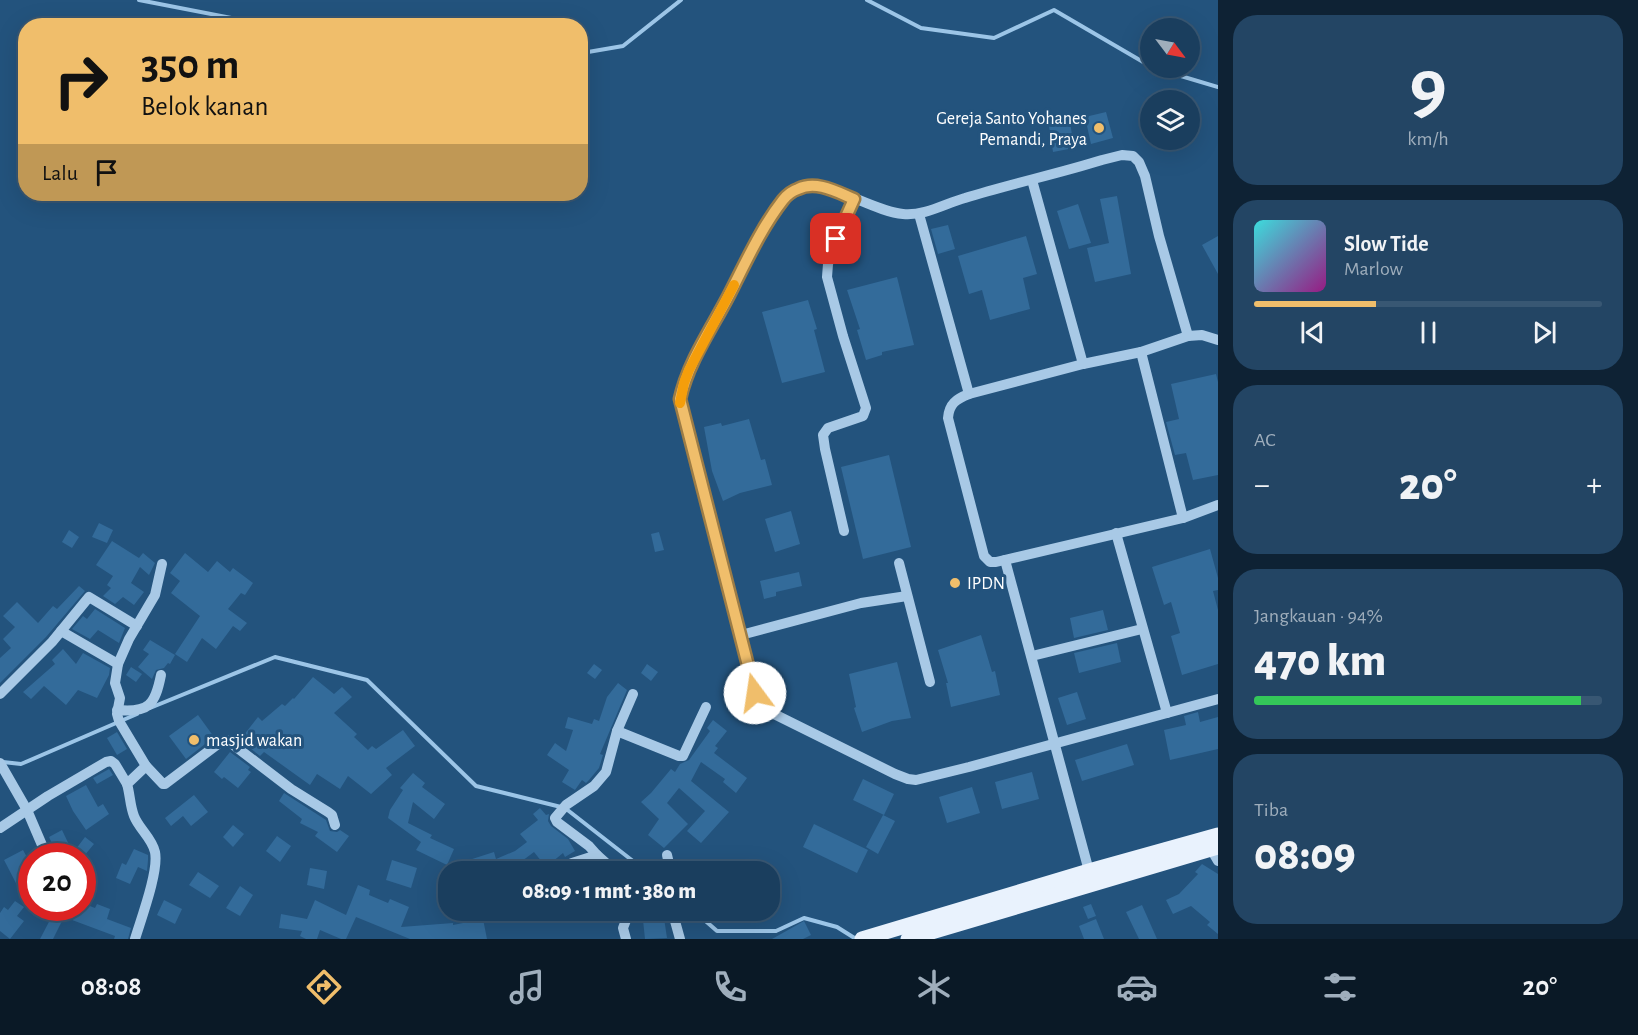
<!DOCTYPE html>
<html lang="id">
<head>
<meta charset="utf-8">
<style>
	:root { --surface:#1a3e5e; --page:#234564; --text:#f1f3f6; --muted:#9faebc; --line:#385773; --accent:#f0be6b }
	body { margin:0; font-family:"Alegreya Sans",sans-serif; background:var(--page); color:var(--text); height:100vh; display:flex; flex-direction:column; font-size:22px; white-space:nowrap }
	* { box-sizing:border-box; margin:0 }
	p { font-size:20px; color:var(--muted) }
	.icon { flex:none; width:33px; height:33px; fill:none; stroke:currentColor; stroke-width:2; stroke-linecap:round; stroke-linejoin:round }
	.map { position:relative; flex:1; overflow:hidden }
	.drawer { display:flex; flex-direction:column; gap:15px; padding:15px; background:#0e2234; width:420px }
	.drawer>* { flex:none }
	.top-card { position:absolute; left:18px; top:18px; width:570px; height:183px; border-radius:24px; box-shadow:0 6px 24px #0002,0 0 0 2px var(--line); background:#f0be6b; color:#111; overflow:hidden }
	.needle { width:39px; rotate:122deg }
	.fabs { position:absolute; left:1140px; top:18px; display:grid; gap:12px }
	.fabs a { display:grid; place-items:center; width:60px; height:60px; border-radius:50%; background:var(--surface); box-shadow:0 6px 24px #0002,0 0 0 2px var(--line); font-size:30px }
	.speed { position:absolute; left:18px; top:843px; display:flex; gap:12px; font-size:30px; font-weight:700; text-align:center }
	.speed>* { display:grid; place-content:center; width:78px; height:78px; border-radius:50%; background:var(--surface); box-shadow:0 6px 24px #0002,0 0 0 2px var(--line); line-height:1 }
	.speed .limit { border:9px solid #d22; background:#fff; color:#111 }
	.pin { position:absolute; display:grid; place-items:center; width:51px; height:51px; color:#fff; margin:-26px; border-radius:12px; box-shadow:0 3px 9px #0006 }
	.me { position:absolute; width:66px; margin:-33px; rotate:346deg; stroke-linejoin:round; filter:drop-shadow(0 0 4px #0008) }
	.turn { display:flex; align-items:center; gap:21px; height:126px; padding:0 24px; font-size:27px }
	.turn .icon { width:78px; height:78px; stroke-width:2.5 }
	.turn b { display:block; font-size:42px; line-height:51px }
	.then { display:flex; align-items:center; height:57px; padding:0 24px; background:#0003; gap:12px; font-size:22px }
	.big { font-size:45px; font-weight:800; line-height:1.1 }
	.drawer .widget { flex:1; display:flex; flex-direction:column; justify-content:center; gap:9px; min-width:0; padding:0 21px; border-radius:24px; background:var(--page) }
	.drawer .dial { align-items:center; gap:0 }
	.dial b { font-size:78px; line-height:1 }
	.song { display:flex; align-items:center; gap:18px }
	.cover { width:72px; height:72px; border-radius:9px; background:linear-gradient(135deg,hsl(180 70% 55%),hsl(310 70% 35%)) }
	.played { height:6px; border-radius:3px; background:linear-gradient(90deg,var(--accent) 35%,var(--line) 35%) }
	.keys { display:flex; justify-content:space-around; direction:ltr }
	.heat { display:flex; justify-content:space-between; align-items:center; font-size:33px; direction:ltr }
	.charge { height:9px; border-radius:4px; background:linear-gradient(90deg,#34c759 94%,var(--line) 0) }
	.trip { position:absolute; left:438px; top:861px; width:342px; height:60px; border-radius:24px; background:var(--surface); box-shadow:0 6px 24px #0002,0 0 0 2px var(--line); font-weight:800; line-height:60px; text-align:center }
	.dock { display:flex; height:96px; justify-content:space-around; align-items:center; background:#0a1926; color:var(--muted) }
	.dock .icon { width:42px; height:42px }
	.dock .active { color:var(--accent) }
	.dock b { font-size:27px; color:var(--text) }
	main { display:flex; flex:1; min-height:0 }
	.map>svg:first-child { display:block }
</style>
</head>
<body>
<main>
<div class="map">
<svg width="1218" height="939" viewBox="0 0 1218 939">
	<rect width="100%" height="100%" fill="#23537d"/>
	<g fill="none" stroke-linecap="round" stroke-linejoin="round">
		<g stroke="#9cc5e7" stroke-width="4">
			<polyline points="139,0 273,26"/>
			<polyline points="867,0 921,28 994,38 1054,10 1150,66"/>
			<polyline points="580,56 588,52 623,46 681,0"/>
			<polyline points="1154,68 1218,87"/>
			<polyline points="150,708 275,657 367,680 476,786 565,808 647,872"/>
			<polyline points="3,762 21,764 137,714"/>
			<polyline points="693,910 717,931 776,931 804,918 837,927 856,939"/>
		</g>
	</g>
	<g fill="#336b9a">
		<polygon points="1106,112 1113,138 1091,144 1085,117"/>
		<polygon points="1070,122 1074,148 1053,152 1049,126"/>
		<polygon points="1029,134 1032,144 1016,147 1014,137"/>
		<polygon points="1117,196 1131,274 1095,282 1087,248 1109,243 1100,199"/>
		<polygon points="1078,204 1091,243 1069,249 1057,211"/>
		<polygon points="948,225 955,249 938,254 931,229"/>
		<polygon points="1026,236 1037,274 1023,278 1030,309 990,320 982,290 969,294 958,256"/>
		<polygon points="1218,236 1218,274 1202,245"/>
		<polygon points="897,277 914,345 882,352 882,355 866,360 857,330 860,329 847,290"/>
		<polygon points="808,300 817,329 814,330 825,372 782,383 762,312"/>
		<polygon points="1216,374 1218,382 1218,475 1193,480 1186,453 1175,455 1166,422 1179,419 1171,384"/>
		<polygon points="749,419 761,460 765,459 772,485 740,493 723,501 712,471 704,427 721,423 722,426"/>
		<polygon points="889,455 911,547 863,559 841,467"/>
		<polygon points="791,511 800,544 775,552 765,519"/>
		<polygon points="99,523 113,530 107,543 92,537"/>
		<polygon points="69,530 79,537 72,548 62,542"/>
		<polygon points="659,532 664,550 655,552 651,534"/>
		<polygon points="112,541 139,558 143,553 155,563 149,575 140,567 131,583 144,592 134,605 123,597 115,604 103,596 111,588 107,585 113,576 96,565"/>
		<polygon points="1210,549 1218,578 1218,590 1213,591 1218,610 1218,664 1182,675 1171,636 1180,633 1171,602 1164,605 1152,567"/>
		<polygon points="185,553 208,572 217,561 230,572 233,568 253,583 245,595 241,593 228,609 247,623 240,631 233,626 216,649 202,638 187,662 175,654 200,616 171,593 180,581 170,573"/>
		<polygon points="799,572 802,586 776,592 776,596 764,599 760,581"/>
		<polygon points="79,586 85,591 46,637 0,683 0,658 11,648 3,639 15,627 3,616 17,602 38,623 53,606 57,609"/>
		<polygon points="95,609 125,628 119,643 98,630 90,639 72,629 83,616 87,619"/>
		<polygon points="1103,610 1108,630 1074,638 1070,618"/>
		<polygon points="981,635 992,672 995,671 1000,695 951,707 946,683 948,683 938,650"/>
		<polygon points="150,640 175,655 170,664 168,663 164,668 156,670 152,679 138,667 149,654 143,650"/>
		<polygon points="1117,643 1121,662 1079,673 1074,653"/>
		<polygon points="63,649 76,664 83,653 110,668 109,675 97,698 78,690 66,705 44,686 31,699 23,692 55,664 52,660"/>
		<polygon points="897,662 911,718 892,721 862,732 854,708 856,707 849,674"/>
		<polygon points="594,664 602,670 595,679 587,673"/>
		<polygon points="647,664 658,672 651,681 641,673"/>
		<polygon points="131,667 142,674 136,682 126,675"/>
		<polygon points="313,677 334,694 342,687 352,697 334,713 357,734 354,737 368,750 372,746 376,749 403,730 415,746 386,768 392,775 371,794 348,776 340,789 317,774 310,785 264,752 260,756 240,740 258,717 262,721 282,704 285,706 293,698 294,699"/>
		<polygon points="618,683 627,690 600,754 603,755 599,768 589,780 586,783 582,780 575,790 562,782 569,770 547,755 555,743 566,751 573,730 565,728 568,717 592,724 594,719 599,721 607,697"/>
		<polygon points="1077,692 1086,719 1067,725 1058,698"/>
		<polygon points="1198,712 1200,722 1218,717 1218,749 1170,760 1164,730 1186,725 1184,716"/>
		<polygon points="198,715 214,737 186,759 169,736"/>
		<polygon points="713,720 727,731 715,746 718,748 714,753 747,778 736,793 723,782 725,779 701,762 691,781 729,812 701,843 687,831 705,811 679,788 667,803 688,824 664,848 648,835 659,819 641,802 651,793 671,769 675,772 680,764 689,760 710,731 707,728"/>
		<polygon points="117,732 127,749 117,755 107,738"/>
		<polygon points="1127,744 1134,765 1082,781 1075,760"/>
		<polygon points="230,752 250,767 248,770 251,772 238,788 224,777 222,779 214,772"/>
		<polygon points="109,769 113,775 97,784 93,778"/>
		<polygon points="1032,772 1039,799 1002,809 995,782"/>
		<polygon points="413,773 425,783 422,787 445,804 434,819 413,802 408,823 432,835 430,838 454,849 447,865 416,850 421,842 388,818 390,810 403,790 400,788"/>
		<polygon points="863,779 894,794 884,815 853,800"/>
		<polygon points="86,785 98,807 103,804 109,814 86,830 73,811 66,796"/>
		<polygon points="972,787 980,813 947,823 939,797"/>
		<polygon points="284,793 326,820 330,831 337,832 340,830 349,836 337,852 315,836 318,832 300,823 302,819 279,801"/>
		<polygon points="194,795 208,812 191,826 183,816 171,826 165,818"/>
		<polygon points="540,808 546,815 549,814 548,821 551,826 568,839 575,851 565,857 563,853 546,867 534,852 518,864 521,872 487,872 485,867 473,871 469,860 494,852 496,859 515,851 527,842 520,834 538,820 533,814"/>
		<polygon points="883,815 895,821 878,854 866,847"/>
		<polygon points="814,824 868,850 857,873 803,847"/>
		<polygon points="233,825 244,834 233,847 223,837"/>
		<polygon points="62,830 73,853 85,837 94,844 84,856 58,856 49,837"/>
		<polygon points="277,836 291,846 280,862 266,851"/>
		<polygon points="134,849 148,855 148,860 147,871 138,867 130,884 116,878 122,863 126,865"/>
		<polygon points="23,850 29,861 32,860 32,880 18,887 4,860"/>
		<polygon points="392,860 417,868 411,888 386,880"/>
		<polygon points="1202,864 1218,874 1218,934 1207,925 1210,922 1191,906 1173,914 1166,900 1179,894 1198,874 1195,872"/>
		<polygon points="310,868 327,871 324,889 307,885"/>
		<polygon points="198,872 219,886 210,898 189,885"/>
		<polygon points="358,885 370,890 369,895 388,903 390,899 409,907 401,927 453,923 453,925 483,919 487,939 410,939 356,917 346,939 341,939 320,930 317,939 306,939 300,936 302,931 279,928 281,914 307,919 315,900 346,915"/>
		<polygon points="240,886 253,895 240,916 226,908"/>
		<polygon points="164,900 182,909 175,924 157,915"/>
		<polygon points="15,901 24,907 17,916 24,921 10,939 0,931 0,913 4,907 8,910"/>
		<polygon points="82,903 95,908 97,904 110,909 107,919 131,928 128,939 114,939 115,936 64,917 53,939 40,939 51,918 46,916 49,910 43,908 82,908"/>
		<polygon points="1091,904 1096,916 1088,919 1083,907"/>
		<polygon points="1142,905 1157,939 1139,939 1126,912"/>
		<polygon points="664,918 667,938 645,939 643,920"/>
		<polygon points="1096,919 1104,939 1084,939 1079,926"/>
		<polygon points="804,921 811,935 803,939 772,939"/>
	</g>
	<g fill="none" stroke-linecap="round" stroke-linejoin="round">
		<g stroke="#a8c9e6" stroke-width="10">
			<polyline points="1032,180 1083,364"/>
			<polyline points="919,214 969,394"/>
			<path d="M 1188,336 L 1159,236 L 1145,176 L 1139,162 L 1133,156 L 1122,155 L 1102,160 C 1057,174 1010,184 965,198 C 944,204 925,216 903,214 C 874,212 827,179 802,187 C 790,190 783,200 775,210 L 689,370 L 680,399 L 755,693 L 760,705 L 770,712 L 895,774 L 908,779 L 916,780 L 969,767 L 1218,699"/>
			<path d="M 1218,340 L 1202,335 L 1188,336 L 1141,352 L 1083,364 L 969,394 C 956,399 949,404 948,418 L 984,556 L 990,562 L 996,562 L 1183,518 L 1218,505"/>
			<polyline points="1141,352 1183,518"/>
			<polyline points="844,531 825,449 823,435 828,428 863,416 866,408 843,336 827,277 828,264 836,239 854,199"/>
			<polyline points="1116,533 1167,713"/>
			<polyline points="1005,560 1089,871"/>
			<polyline points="899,563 930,682"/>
			<polyline points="61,631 118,664"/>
			<polyline points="741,635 861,603 907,596"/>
			<polyline points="1032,656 1142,629"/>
			<polyline points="0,694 52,642 89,597 137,626"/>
			<path d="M 117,710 C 149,713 155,705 161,675"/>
			<polyline points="617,731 679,756 683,756 706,707"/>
			<polyline points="0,763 27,810 45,852"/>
			<polyline points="146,766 163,784 165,784 222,741 227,740 291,789 328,812 332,815 335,825"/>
			<polyline points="0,828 48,796 106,762 111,761 115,764 127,784"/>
			<polyline points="1208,844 1218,861"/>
			<polyline points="597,855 589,846 557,822 555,818 566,805 594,786 606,772 617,731 633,694"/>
			<polyline points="667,855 671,872"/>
			<polyline points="553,872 572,863 597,855 616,872"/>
			<polyline points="668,910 675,921 680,939"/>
			<path d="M 135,939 C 141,919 159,871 155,852 C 152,838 139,829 134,816 C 130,806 130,794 127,784 L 146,766 L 119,721 L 117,714 L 120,698 L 115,683 L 118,664 L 129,639 L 155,595 L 162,564"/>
			<polyline points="626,939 623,928 630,910"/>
		</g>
		<g stroke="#e9f2fd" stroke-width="15">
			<polyline points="862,939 1089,871 1218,835"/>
			<polyline points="908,939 1218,847"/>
		</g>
	</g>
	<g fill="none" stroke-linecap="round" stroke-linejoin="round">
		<defs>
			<path id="route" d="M 755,693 L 680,399 C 688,362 712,328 729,295 C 745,264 761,228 783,200 C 787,195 792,191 798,189 C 816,180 837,192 854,199 L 836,239"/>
		</defs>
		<use href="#route" stroke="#9c7c46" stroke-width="15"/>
		<use href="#route" stroke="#f0be6b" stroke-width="10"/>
		<polyline stroke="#f59e0b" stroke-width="10" points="680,403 684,383 689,370 734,285"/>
	</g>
	<g fill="#f0be6b" stroke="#23537d" stroke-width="2">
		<circle cx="1099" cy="128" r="6"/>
		<circle cx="955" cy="583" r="6"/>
		<circle cx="194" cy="740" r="6"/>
	</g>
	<g text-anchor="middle" stroke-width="6" stroke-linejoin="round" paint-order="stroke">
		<g font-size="18" fill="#fff" stroke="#23537d" text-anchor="start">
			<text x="1087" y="124" text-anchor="end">Gereja Santo Yohanes<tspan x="1087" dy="21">Pemandi, Praya</tspan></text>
			<text x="967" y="589">IPDN</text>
			<text x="206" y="746">masjid wakan</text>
		</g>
	</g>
</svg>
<div class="fabs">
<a><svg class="needle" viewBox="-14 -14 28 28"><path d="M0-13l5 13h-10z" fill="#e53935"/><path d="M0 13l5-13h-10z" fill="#9faebc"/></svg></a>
<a><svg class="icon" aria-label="layers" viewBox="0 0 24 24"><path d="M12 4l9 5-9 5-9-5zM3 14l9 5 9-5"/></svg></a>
</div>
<div class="speed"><div class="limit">20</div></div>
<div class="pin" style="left:836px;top:239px;background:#d93025"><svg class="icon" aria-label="arrive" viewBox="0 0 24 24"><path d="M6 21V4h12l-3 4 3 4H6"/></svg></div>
<svg class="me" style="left:755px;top:693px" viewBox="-20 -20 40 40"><circle r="19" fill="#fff"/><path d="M0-13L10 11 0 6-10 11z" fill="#f0be6b"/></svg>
<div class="trip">08:09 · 1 mnt · 380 m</div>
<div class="top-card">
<div class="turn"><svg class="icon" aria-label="right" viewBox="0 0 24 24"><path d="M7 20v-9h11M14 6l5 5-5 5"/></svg><div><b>350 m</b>Belok kanan</div></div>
<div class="then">Lalu<svg class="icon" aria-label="arrive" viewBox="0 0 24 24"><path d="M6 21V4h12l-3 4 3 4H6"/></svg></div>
</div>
</div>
<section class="drawer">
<div class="widget dial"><b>9</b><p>km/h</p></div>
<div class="widget">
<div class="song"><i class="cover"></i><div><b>Slow Tide</b><p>Marlow</p></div></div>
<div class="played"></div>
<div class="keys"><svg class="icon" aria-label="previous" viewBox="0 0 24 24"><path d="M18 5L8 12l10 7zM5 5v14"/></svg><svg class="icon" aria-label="pause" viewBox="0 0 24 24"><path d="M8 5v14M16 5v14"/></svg><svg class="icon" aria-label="next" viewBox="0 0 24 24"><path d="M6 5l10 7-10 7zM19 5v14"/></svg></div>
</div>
<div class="widget"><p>AC</p>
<div class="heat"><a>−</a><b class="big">20°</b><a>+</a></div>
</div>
<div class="widget"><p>Jangkauan · 94%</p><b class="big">470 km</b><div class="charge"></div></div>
<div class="widget"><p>Tiba</p><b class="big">08:09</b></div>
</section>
</main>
<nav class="dock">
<b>08:08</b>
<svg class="icon active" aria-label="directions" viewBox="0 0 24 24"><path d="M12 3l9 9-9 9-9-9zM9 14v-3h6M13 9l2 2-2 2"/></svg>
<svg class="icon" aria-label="music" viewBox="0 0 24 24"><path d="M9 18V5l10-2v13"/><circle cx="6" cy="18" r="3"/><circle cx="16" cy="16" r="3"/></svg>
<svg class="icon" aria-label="phone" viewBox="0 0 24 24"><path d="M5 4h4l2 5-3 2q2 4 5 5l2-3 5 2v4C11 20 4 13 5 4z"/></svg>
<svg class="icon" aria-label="climate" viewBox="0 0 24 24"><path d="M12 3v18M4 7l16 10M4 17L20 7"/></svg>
<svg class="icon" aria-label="car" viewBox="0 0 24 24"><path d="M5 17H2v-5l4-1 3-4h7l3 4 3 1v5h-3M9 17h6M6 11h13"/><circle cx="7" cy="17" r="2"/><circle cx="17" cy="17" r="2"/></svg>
<svg class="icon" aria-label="filters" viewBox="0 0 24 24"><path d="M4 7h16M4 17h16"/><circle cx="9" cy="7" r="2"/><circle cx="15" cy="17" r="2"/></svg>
<b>20°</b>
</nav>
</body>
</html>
